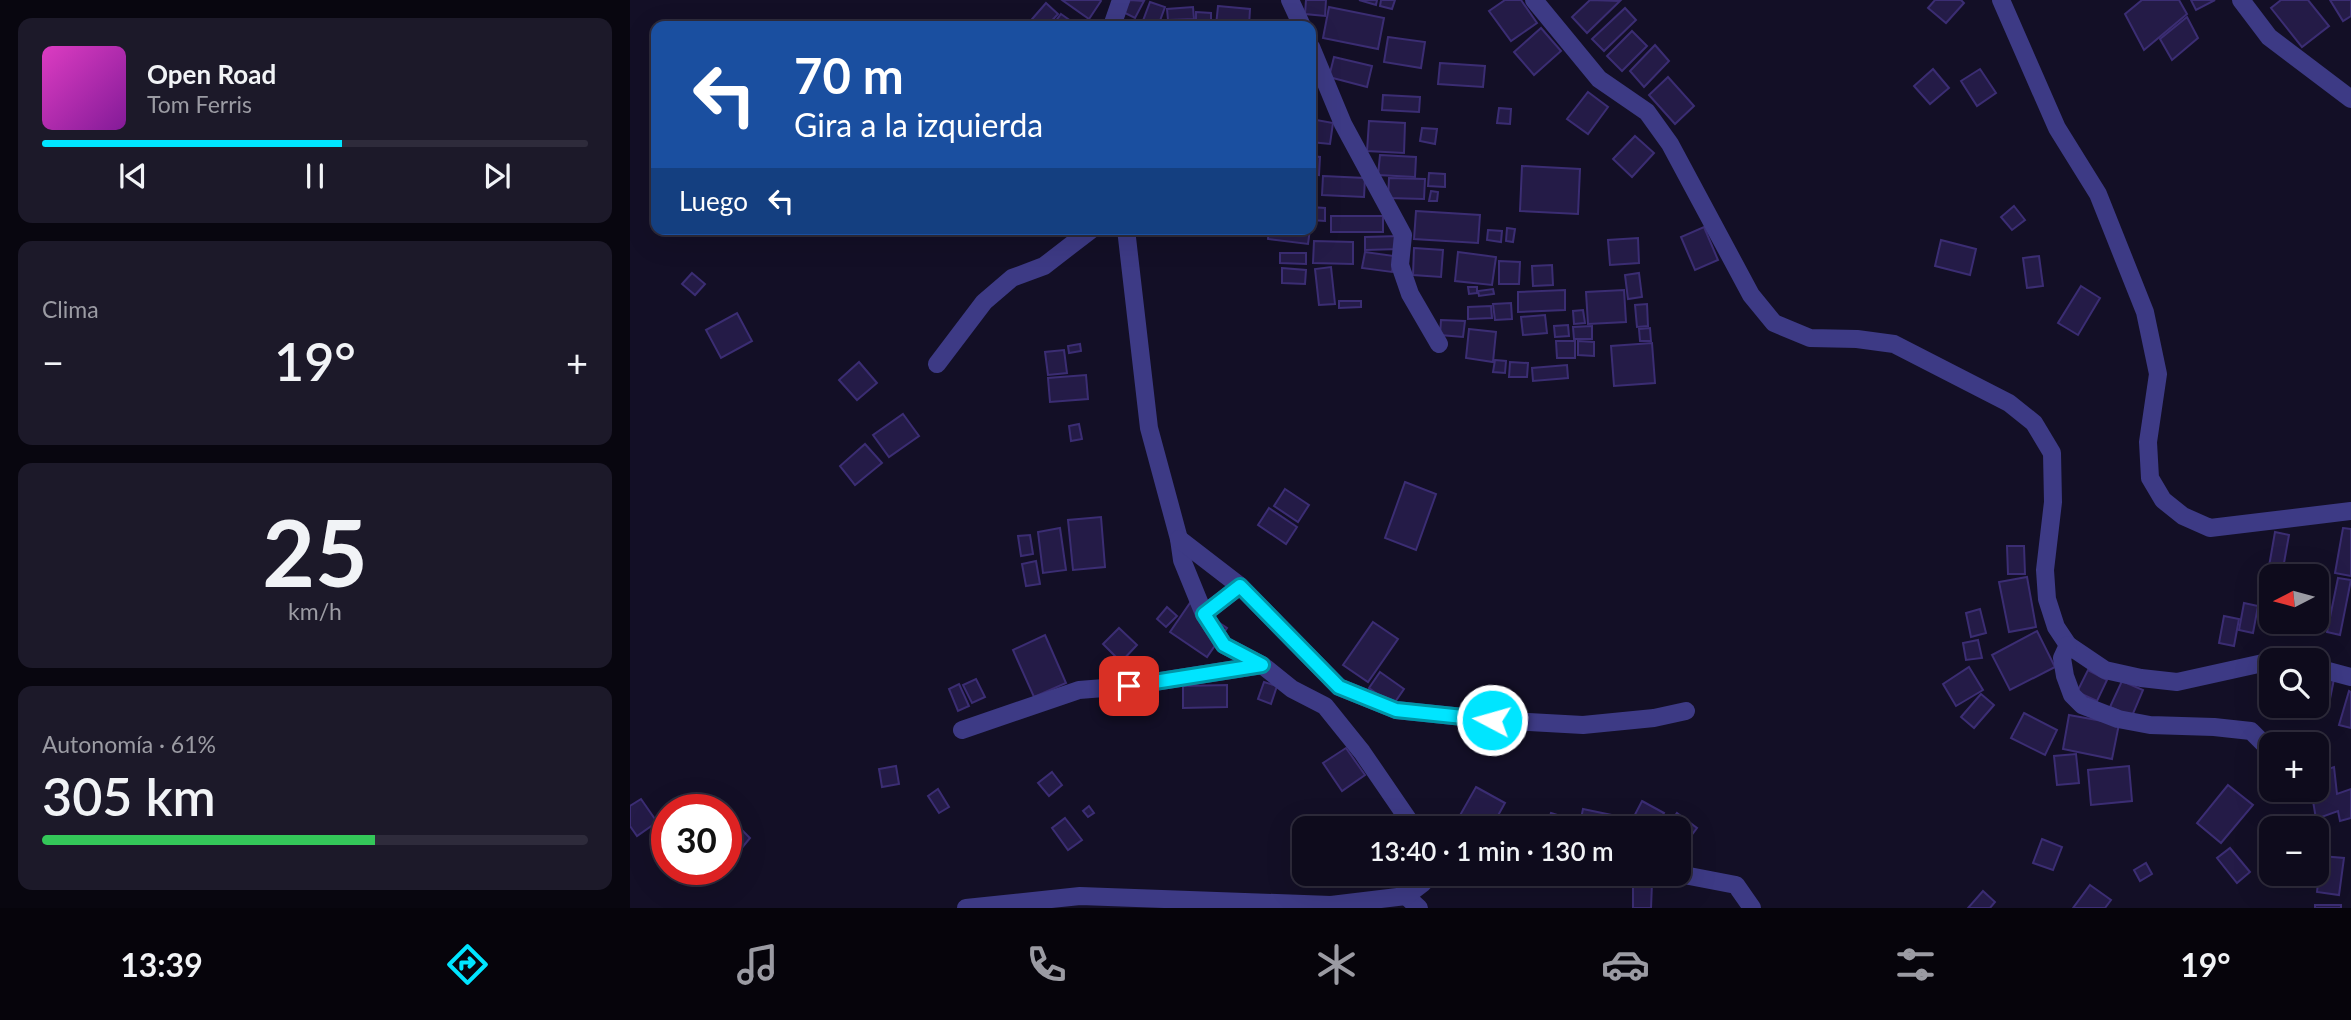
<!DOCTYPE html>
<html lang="es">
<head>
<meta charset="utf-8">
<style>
	:root { --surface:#0e0b1c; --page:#1c1929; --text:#f1f3f6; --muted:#9b9ba3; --line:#2e2b3b; --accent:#00e5ff }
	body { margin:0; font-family:Lato,sans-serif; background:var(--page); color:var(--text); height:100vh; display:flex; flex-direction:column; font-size:26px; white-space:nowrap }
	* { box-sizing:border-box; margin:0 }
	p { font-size:23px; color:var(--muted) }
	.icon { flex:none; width:38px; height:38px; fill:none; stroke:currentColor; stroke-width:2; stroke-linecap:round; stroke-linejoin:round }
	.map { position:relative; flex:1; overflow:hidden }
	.side { display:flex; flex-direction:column; gap:18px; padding:18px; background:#08060f; width:630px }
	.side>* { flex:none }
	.hud { position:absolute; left:21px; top:21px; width:665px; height:214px; border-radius:14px; box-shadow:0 7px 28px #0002,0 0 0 2px var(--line); background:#1a4fa0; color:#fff; overflow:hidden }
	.needle { width:46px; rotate:264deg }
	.tools { position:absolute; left:1629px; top:564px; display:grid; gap:14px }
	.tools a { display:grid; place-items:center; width:70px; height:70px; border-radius:14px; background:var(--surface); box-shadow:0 7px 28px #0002,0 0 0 2px var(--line); font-size:35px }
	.speed { position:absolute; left:21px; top:794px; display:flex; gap:14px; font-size:35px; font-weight:700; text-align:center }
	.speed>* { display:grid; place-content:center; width:91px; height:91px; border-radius:50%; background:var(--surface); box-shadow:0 7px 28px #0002,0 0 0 2px var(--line); line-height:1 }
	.speed .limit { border:10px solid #d22; background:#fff; color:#111 }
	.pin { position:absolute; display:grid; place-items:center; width:60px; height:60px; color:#fff; margin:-30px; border-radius:14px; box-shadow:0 4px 10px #0006 }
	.me { position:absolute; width:77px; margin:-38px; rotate:276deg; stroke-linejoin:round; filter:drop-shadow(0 0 5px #0008) }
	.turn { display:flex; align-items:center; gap:24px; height:147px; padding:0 28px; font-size:32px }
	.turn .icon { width:91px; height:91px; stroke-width:2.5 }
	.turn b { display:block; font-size:49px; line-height:60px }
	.then { display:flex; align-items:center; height:66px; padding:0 28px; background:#0003; gap:14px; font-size:26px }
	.big { font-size:52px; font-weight:600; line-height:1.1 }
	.side .widget { flex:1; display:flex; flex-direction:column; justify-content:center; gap:10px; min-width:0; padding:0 24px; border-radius:14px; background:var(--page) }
	.side .dial { align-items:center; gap:0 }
	.dial b { font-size:91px; line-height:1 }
	.song { display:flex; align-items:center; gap:21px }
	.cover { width:84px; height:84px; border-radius:10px; background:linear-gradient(135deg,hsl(310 70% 55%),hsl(290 70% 35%)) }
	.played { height:7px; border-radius:4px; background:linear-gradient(90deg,var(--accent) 55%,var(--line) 55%) }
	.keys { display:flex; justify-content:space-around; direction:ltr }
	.heat { display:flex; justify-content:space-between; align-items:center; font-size:38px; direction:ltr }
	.charge { height:10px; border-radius:5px; background:linear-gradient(90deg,#34c759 61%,var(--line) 0) }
	.trip { position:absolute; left:662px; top:816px; width:399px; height:70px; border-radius:14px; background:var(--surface); box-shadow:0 7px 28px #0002,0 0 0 2px var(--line); font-weight:600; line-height:70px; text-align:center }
	.tabs { display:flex; height:112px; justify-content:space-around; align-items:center; background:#06040b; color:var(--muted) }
	.tabs .icon { width:49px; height:49px }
	.tabs .on { color:var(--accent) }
	.tabs b { font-size:32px; color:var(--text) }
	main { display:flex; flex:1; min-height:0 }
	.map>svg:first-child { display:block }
</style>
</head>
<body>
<main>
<section class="side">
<div class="widget">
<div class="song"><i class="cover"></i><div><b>Open Road</b><p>Tom Ferris</p></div></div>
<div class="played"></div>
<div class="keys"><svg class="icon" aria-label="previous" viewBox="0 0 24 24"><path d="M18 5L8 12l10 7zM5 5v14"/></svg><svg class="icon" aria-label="pause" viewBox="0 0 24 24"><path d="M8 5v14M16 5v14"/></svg><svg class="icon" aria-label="next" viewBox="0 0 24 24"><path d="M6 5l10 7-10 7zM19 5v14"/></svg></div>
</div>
<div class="widget"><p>Clima</p>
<div class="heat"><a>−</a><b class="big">19°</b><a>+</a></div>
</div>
<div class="widget dial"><b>25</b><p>km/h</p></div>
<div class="widget"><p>Autonomía · 61%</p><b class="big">305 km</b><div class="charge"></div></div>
</section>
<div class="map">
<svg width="1721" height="908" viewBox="0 0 1721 908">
	<rect width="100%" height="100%" fill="#130f26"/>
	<g fill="#241b47" stroke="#3b2d73" stroke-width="2">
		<polygon points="432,0 470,0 471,1 459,19"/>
		<polygon points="500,0 514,1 505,18 493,12"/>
		<polygon points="676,0 696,0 695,16 675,14"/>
		<polygon points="729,0 747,0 746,5"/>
		<polygon points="751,0 765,0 762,9 750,6"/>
		<polygon points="875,0 891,0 907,23 881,41 859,11"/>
		<polygon points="960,0 990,1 957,33 942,17"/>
		<polygon points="1305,0 1331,0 1334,3 1316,23 1298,8"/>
		<polygon points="1512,0 1549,0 1557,14 1514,50 1495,14"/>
		<polygon points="1561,0 1585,0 1566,10"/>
		<polygon points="1651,0 1678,0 1699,26 1672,47 1641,8"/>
		<polygon points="1700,0 1721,0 1721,16 1713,21"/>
		<polygon points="520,2 535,7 528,26 511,26"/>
		<polygon points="416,3 428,14 417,26 396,26"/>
		<polygon points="588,6 620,9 619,26 586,26"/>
		<polygon points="563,7 564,19 538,20 537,9"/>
		<polygon points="699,7 754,18 748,49 693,38"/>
		<polygon points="995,8 1006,20 974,51 962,39"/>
		<polygon points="566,12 581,13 581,23 566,23"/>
		<polygon points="431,14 448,26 431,26 425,22"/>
		<polygon points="1557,17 1568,38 1542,60 1530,39"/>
		<polygon points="911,28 931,51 904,75 884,52"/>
		<polygon points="1002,31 1017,46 992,71 977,56"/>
		<polygon points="758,37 795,42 791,68 754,62"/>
		<polygon points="1025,45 1039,61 1014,87 1000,71"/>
		<polygon points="704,57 742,66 737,87 699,77"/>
		<polygon points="810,63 855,66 853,87 808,84"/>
		<polygon points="1303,69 1319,88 1300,104 1284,86"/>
		<polygon points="1350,69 1366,93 1347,106 1331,81"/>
		<polygon points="1038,77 1064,106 1045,124 1019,95"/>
		<polygon points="958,92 978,107 958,134 937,119"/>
		<polygon points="753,95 790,97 789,112 752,110"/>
		<polygon points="869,108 881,109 880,124 867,123"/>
		<polygon points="681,119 703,123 700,144 681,142"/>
		<polygon points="739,121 775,123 774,153 737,151"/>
		<polygon points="792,128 807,129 805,144 790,141"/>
		<polygon points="1005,136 1024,153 1002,177 983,159"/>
		<polygon points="750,155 786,157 785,177 748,175"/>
		<polygon points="681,156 690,157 689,175 681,174"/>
		<polygon points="892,166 950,169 948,214 890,211"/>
		<polygon points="799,173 815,174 815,187 798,186"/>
		<polygon points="693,176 735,178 734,197 692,195"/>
		<polygon points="759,178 795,179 794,199 758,198"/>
		<polygon points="801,191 808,192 807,201 799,201"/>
		<polygon points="1384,206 1395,220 1382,230 1371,217"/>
		<polygon points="681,207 695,208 695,221 681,220"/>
		<polygon points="786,211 850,215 848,243 784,239"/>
		<rect x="701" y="216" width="52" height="16"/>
		<polygon points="1074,227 1088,260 1065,270 1051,237"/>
		<polygon points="877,228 885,229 883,242 876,241"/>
		<polygon points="639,229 680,229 678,244 638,239"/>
		<polygon points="858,230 872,231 871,242 857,240"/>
		<polygon points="769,236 770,249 735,250 735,237"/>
		<polygon points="1008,238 1009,263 980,265 978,240"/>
		<polygon points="1311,240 1346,249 1340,275 1305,266"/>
		<polygon points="684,241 723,242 723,264 683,263"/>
		<polygon points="784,248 813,250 811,277 783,275"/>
		<polygon points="735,252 764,256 762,272 732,268"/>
		<polygon points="828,252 866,257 862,285 825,281"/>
		<polygon points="650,253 676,253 676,264 650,263"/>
		<polygon points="1409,256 1413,286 1397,288 1393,258"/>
		<polygon points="869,261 890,262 889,284 869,284"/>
		<polygon points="922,265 923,285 903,286 902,266"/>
		<polygon points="701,267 705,304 689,305 685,269"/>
		<polygon points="652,268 676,270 675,284 652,283"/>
		<polygon points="62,273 75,284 65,295 52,284"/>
		<polygon points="1009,273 1012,297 998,299 995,275"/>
		<polygon points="1451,286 1470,298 1448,335 1428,323"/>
		<polygon points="838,287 847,287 847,293 839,294"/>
		<polygon points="863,289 864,294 849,296 848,291"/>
		<polygon points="935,290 935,310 888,312 888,292"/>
		<polygon points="994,290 996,322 958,324 956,292"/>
		<polygon points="709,301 731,301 731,307 709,308"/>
		<polygon points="881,303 882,319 865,320 863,304"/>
		<polygon points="1017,304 1018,326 1007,327 1005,305"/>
		<polygon points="861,306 862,318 838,319 838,307"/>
		<polygon points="953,310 955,323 944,324 943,311"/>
		<polygon points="107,313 122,341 91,358 76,330"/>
		<polygon points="915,315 917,333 893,335 891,317"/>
		<polygon points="811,320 835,321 833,337 810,335"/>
		<polygon points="938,325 939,336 925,337 924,326"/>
		<polygon points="962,326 962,339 944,339 943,327"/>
		<polygon points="1020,328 1021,341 1010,341 1009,329"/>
		<polygon points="839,329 866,332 863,362 836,358"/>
		<polygon points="926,341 945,341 945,358 927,358"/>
		<polygon points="948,341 964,342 964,356 948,355"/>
		<polygon points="1022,343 1025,383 984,386 981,346"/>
		<polygon points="450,344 451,351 439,353 438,346"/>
		<polygon points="434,350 437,373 418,375 415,352"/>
		<polygon points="865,360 876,361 875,373 863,372"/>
		<polygon points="229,362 247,383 227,400 209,380"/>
		<polygon points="880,362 898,363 897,377 879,377"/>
		<polygon points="937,365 938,378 903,381 902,368"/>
		<polygon points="456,375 458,399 420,402 418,378"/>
		<polygon points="273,414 289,436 259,457 243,435"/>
		<polygon points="449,424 452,439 441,441 439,426"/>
		<polygon points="235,444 252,463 225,485 210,466"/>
		<polygon points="775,482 806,494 786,550 755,538"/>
		<polygon points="655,489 679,505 668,522 644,506"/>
		<polygon points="639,508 667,527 656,544 628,525"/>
		<polygon points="471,517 475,567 443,570 438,520"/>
		<polygon points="430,528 436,570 413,573 408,532"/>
		<polygon points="1713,528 1721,529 1721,576 1705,573"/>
		<polygon points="1645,532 1659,535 1652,574 1638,572"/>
		<polygon points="400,535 403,554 391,556 388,536"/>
		<polygon points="1377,546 1394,546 1395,574 1378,574"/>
		<polygon points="406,561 410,584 396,586 392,564"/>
		<polygon points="1397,577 1406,627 1379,632 1369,582"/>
		<polygon points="1708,578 1721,580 1710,635 1697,632"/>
		<polygon points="560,603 597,628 577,657 540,632"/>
		<polygon points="1614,603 1628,606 1623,633 1609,630"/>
		<polygon points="537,607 547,616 536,627 527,619"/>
		<polygon points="1350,609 1356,633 1341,637 1336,613"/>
		<polygon points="1594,616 1609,619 1604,646 1589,643"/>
		<polygon points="743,622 768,639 738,682 713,665"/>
		<polygon points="489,628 507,645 491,662 473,644"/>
		<polygon points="1407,631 1425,667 1380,690 1362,655"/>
		<polygon points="415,635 436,683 404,697 383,650"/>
		<polygon points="1348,640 1352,658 1336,660 1333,643"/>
		<polygon points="1339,667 1353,690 1326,706 1313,684"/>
		<polygon points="1458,670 1477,680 1467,701 1447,692"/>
		<polygon points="750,672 774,689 763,705 739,688"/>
		<polygon points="1687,676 1704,679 1700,699 1687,696"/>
		<polygon points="346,679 355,697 342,703 333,685"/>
		<polygon points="1492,681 1513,690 1502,716 1480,707"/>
		<polygon points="634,682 647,686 641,704 628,699"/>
		<polygon points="329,684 339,706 328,711 319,689"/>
		<polygon points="597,685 597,707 553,708 553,686"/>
		<polygon points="1719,691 1721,692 1721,728 1709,725"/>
		<polygon points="1351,694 1364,705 1344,728 1331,717"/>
		<polygon points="1394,713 1427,730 1415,755 1381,738"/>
		<polygon points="1439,715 1489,724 1482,759 1433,749"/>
		<polygon points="716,748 735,775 712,791 693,763"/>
		<polygon points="1446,754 1449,783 1427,785 1424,756"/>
		<polygon points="266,766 269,784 252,787 249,769"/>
		<polygon points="1499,766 1502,801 1461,805 1458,770"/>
		<polygon points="1704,767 1707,794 1721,789 1721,818 1710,821 1708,811 1686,819 1681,789 1687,789 1687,773"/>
		<polygon points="422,772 432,785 419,796 408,783"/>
		<polygon points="1598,785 1623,805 1591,843 1567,823"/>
		<polygon points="846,787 875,803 861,828 850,828 829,817"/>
		<polygon points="308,789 319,807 309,813 298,796"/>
		<polygon points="1657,789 1671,789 1672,794 1658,797"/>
		<polygon points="11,799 27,822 7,836 0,826 0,806"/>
		<polygon points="1012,801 1034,813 1026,828 1003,828 999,826"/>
		<polygon points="459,806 464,813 458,817 453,811"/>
		<polygon points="953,809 982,815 979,828 949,828"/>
		<polygon points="921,813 946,821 944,828 916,828"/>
		<polygon points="1047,813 1067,828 1048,853 1048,828 1036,828"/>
		<polygon points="435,818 452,840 438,850 422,828"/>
		<polygon points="109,827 120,838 111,849 99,838"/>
		<polygon points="1412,839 1432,847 1423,870 1403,863"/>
		<polygon points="1600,848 1620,872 1607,883 1587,858"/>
		<polygon points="1691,856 1714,858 1709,895 1687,892"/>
		<polygon points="1516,863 1522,874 1510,881 1504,870"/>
		<polygon points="1003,883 1022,883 1021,908 1003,908"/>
		<polygon points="1460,885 1481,900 1475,908 1443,908"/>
		<polygon points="1353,891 1365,902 1360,908 1338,908"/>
		<rect x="1685" y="905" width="26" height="3"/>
	</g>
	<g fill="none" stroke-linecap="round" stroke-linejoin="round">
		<g stroke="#3d3a85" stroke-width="18">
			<polyline points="660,0 672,26"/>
			<polyline points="904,0 969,79 1017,112 1040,144 1121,295 1144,323 1180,338 1227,339 1264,344 1379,403 1404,423 1422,453 1423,502 1415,570 1417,599 1426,627 1438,645 1475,670 1511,678 1547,682 1642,661"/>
			<polyline points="1371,0 1427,128 1468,194 1515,312 1528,374 1518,442 1520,478 1533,500 1553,516 1580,528 1721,511"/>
			<polyline points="1611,0 1639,37 1721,99"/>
			<polyline points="482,26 491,0"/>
			<polyline points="681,47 713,124 773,235 770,265 780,294 809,344"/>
			<polyline points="496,229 519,428 549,539 552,560 574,614 594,645 632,665 662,689 695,706 732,752 784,828"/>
			<polyline points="307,364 354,302 382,278 414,266 462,229"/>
			<polyline points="549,539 610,586 709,687 766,710 862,720 953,725 1024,718 1056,711"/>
			<polyline points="574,614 610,586"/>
			<polyline points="1438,645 1432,658 1435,676 1442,695 1452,705 1488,719 1520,725 1584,727 1621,731 1642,752"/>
			<polyline points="1687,668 1721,677"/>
			<polyline points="332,730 449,690 499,686 632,665"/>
			<polyline points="969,873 995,878 1054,875 1106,885 1122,908"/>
			<polyline points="776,896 789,908"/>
			<polyline points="336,908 450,896 701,905 776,896 793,883 795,873"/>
		</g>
	</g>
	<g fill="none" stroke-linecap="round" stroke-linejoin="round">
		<defs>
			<polyline id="route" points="499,686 632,665 594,645 574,614 610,586 709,687 766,710 862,720"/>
		</defs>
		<use href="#route" stroke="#0095a6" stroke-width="18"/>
		<use href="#route" stroke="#00e5ff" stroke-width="12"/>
	</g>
</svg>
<div class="tools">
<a><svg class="needle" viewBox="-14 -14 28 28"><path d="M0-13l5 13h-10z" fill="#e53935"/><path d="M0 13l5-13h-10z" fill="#9b9ba3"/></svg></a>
<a><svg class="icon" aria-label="search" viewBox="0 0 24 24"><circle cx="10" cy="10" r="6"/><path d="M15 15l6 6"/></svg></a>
<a>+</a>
<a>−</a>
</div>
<div class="speed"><div class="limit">30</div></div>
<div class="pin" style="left:499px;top:686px;background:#d93025"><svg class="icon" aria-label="arrive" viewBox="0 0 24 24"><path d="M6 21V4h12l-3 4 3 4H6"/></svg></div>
<svg class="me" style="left:862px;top:720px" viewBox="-20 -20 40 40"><circle r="17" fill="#00e5ff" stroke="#fff" stroke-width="3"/><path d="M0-11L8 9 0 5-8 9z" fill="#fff"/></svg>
<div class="trip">13:40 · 1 min · 130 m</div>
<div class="hud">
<div class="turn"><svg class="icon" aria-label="left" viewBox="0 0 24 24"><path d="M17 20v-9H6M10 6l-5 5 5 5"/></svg><div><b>70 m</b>Gira a la izquierda</div></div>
<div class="then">Luego<svg class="icon" aria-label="left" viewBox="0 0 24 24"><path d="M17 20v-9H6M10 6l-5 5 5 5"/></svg></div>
</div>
</div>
</main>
<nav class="tabs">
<b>13:39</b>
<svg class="icon on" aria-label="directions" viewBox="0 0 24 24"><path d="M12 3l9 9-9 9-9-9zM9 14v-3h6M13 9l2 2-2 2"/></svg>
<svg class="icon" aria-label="music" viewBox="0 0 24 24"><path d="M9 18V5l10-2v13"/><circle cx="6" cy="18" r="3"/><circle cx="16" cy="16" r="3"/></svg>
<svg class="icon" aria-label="phone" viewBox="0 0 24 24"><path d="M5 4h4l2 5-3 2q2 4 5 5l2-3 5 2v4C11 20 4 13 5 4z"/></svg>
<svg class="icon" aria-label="climate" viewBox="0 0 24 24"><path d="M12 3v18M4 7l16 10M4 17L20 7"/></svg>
<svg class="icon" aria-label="car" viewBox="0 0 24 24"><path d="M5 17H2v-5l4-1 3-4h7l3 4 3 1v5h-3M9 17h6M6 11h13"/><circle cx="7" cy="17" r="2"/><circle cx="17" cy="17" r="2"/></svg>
<svg class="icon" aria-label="filters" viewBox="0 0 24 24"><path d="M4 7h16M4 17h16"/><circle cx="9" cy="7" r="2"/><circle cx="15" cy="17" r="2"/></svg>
<b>19°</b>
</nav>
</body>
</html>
